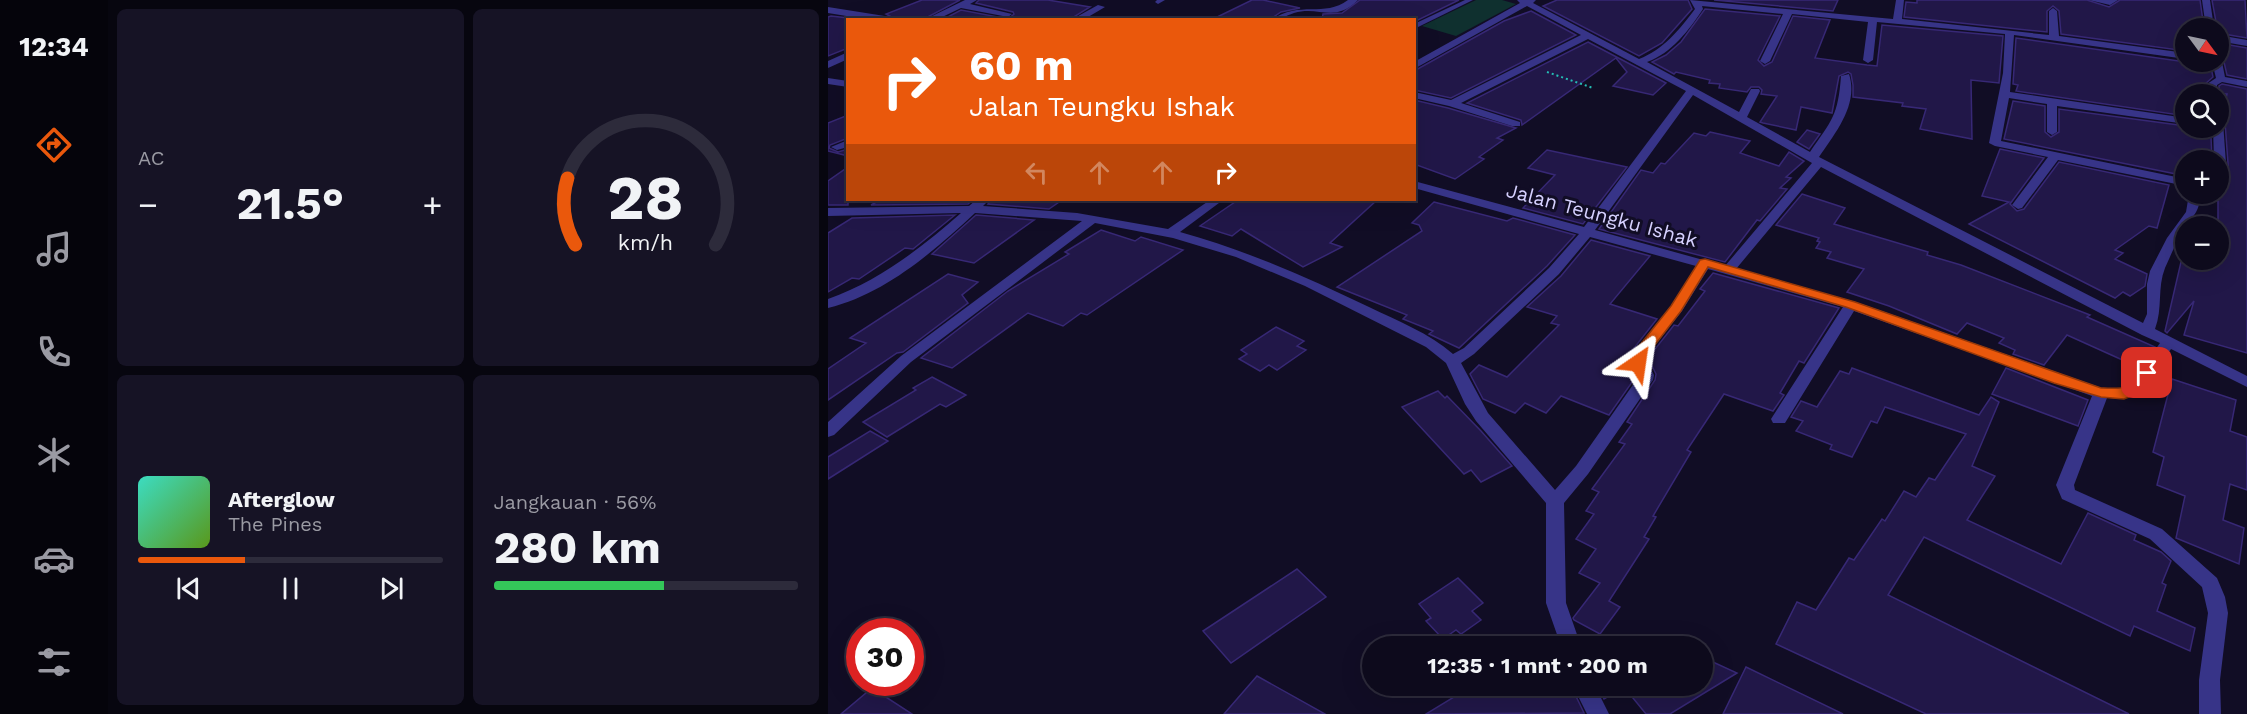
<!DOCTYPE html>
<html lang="id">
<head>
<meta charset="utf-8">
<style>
	:root { --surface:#0d0a1c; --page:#161325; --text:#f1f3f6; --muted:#9a9aa3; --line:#2d2b3b; --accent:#ea580c }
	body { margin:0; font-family:"Work Sans",sans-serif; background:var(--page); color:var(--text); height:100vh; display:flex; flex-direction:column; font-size:22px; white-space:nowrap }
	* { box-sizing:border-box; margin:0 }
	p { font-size:20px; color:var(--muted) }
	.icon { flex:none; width:33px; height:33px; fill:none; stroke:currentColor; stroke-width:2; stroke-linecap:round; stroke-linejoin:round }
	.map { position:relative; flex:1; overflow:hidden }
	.side { display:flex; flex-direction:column; gap:9px; padding:9px; background:#07060f; width:720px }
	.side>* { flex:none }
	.guide { position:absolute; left:18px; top:18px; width:570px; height:183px; border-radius:0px; box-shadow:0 6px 24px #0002,0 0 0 2px var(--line); background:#ea580c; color:#fff; overflow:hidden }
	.needle { width:39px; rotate:123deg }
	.fabs { position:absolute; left:1347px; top:18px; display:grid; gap:12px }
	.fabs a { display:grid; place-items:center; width:54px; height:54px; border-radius:50%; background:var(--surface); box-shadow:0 6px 24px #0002,0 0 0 2px var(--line); font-size:30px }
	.speed { position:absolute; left:18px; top:618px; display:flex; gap:12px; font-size:30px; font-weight:700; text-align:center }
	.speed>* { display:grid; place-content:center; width:78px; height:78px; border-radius:50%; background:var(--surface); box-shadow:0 6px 24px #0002,0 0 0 2px var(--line); line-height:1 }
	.speed .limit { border:9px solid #d22; background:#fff; color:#111 }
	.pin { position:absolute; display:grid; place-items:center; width:51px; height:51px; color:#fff; margin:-26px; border-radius:12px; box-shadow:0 3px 9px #0006 }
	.me { position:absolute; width:66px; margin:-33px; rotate:32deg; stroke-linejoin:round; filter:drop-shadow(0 0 4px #0008) }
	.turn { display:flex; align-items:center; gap:21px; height:126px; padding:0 24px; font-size:27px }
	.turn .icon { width:78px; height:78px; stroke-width:2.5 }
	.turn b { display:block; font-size:42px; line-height:51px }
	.lanes { display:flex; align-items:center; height:57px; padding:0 24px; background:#0003; justify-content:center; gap:30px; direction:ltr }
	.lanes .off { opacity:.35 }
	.big { font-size:45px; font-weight:700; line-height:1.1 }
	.side .card { flex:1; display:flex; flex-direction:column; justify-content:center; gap:9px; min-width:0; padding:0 21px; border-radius:9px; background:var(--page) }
	.side .dial { align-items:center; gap:0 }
	.dial svg { height:156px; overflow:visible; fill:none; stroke:var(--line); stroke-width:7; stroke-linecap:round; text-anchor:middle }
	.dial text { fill:var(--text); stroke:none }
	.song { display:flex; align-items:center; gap:18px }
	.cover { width:72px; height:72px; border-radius:9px; background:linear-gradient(135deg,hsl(170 70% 55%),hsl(90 70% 35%)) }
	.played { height:6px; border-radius:3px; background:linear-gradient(90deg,var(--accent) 35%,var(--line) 35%) }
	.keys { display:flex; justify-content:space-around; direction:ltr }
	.heat { display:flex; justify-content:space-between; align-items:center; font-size:33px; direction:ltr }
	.charge { height:9px; border-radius:4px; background:linear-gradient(90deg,#34c759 56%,var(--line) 0) }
	.side .tiles { flex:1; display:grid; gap:9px; grid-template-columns:repeat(2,1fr) }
	.trip { position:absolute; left:534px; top:636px; width:351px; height:60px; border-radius:30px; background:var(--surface); box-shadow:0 6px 24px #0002,0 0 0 2px var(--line); font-weight:700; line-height:60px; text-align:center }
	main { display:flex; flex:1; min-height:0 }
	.dock { display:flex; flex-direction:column; width:108px; justify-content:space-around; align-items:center; background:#05040b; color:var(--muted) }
	.dock .icon { width:42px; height:42px }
	.dock .selected { color:var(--accent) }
	.dock b { font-size:27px; color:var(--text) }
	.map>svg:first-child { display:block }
</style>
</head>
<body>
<main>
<nav class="dock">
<b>12:34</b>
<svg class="icon selected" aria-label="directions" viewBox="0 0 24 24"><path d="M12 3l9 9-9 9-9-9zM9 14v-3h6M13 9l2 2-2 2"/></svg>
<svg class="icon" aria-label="music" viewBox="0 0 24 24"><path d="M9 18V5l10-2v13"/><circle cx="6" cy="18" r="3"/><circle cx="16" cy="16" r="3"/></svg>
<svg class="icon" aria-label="phone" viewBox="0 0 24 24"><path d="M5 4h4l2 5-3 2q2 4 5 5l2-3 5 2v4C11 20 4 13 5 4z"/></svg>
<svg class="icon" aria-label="climate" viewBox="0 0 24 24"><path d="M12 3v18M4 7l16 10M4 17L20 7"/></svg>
<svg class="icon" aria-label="car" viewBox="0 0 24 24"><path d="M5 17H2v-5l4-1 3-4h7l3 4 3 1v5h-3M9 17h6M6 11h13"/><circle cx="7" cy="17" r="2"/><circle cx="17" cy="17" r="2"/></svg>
<svg class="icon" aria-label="filters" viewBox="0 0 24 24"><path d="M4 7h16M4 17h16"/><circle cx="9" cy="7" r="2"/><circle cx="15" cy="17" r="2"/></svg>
</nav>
<section class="side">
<div class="tiles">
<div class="card"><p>AC</p>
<div class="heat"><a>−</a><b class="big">21.5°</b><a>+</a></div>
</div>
<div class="card dial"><svg viewBox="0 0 100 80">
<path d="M14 69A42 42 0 1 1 86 69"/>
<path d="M14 69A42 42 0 0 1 10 35" stroke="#ea580c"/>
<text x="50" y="56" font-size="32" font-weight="700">28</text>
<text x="50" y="72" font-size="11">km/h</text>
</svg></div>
<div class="card">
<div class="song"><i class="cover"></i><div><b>Afterglow</b><p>The Pines</p></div></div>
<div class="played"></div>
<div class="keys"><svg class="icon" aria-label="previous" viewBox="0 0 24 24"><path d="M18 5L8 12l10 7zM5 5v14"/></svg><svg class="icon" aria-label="pause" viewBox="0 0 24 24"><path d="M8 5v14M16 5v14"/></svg><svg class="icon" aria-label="next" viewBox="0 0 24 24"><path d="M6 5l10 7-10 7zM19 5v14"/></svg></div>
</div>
<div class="card"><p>Jangkauan · 56%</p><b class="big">280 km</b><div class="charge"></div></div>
</div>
</section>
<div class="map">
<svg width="1419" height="714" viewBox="0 0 1419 714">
	<rect width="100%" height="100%" fill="#110d25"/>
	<polygon fill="#0f302f" points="648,0 674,0 688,4 628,36 594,26"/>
	<g fill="#211748" stroke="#372875" stroke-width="1.5">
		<polygon points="94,0 132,0 94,20 69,20 58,14"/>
		<polygon points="151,0 220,0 262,7 241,20 114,20 133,10 180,19 186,14 185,12 148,3"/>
		<polygon points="424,0 435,0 472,8 453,12 441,20 383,20"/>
		<polygon points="532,0 631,0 590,20 494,20 495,14 514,13"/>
		<polygon points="729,0 860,0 864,9 834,43 811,56 715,6"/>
		<polygon points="886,0 1010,0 1005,11"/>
		<polygon points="1089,0 1259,0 1281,7 1292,0 1372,0 1376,28 1358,28 1358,51 1233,34 1231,11 1225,6 1219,11 1219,32 1076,17 1078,2 1089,3"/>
		<polygon points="1384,0 1417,0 1419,38 1390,33"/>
		<polygon points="877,9 952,16 930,60 936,66 944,62 965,16 1002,20 987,58 1039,65 1049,66 1054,25 1175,36 1171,83 1143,80 1144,139 1092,129 1098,109 1074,106 1075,103 1025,97 1025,85 1023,74 1020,72 1011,76 1004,113 973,107 968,130 935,123 932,122 949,96 933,94 934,90 931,87 923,87 919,92 891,88 892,84 881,83 882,80 848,72 846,74 824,62 838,55 853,42"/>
		<polygon points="703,11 748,35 623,98 586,90 586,71 676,21"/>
		<polygon points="3,16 20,18 20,48 0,56 0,17"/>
		<polygon points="1188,38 1358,62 1382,62 1385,77 1377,84 1377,94 1358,94 1358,116 1188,91 1190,85 1185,84"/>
		<polygon points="760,42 838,83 825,95 785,86 799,72 788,58 694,125 693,120 639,103"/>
		<polygon points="1390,43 1419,48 1419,79 1399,75 1396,62 1390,58"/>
		<polygon points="1394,84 1419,89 1419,353 1356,335 1366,301 1339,333 1337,331 1356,249 1358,260 1390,260 1390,201 1381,199 1381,194 1390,194 1390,185 1401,177 1397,122 1394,119 1399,94 1391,94 1391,86"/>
		<polygon points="586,100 620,108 688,128 669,138 675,140 651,157 656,159 627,179 586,164"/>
		<polygon points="1185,101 1217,106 1217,132 1223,137 1231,132 1231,109 1358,126 1358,133 1383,137 1384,160 1358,160 1358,176 1176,139"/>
		<polygon points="20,115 20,138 2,145 1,148 10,152 20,149 20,156 0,151 0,123"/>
		<polygon points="979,130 992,134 981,149 969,142"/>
		<polygon points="882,132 922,141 912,153 951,166 961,152 976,161 958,177 963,178 952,188 959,189 932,221 929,220 897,262 771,229 813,170 825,173 833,163 837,164 866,133 878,136"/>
		<polygon points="1172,149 1216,158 1182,204 1189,211 1196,209 1231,162 1341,185 1329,228 1321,226 1287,250 1295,253 1287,259 1319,274 1317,286 1302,296 1295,292 1287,298 1141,224 1181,202 1154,196"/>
		<polygon points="719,150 799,167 755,224 695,208 727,175 700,168"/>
		<polygon points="20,167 20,205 0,205 0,181"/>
		<polygon points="974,194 1017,208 1006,224 1100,252 1099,255 1133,265 1262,315 1259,317 1327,347 1310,367 1239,335 1216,365 1185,354 1187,350 1171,343 1176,338 1139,323 1129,334 1061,306 1019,292 1036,269 999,258 1003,252 988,248 992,242 989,241 991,238 948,225"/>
		<polygon points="52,200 145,200 140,204 43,205"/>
		<polygon points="163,200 234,200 221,209 160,204"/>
		<polygon points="410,200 549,200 502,243 514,247 475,267 413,229 404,236 372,226"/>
		<polygon points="606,202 679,221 685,218 747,235 719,266 631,348 601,334 605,331 575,319 579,315 509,287 594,231 591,225 584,223"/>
		<polygon points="127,215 85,249 77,248 31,279 24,278 0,292 0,233 24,218"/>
		<polygon points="148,215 206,220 146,263 104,254"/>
		<polygon points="273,230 307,241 313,237 355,250 259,315 253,313 235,326 200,313 124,368 93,358 180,291 241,254 237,252"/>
		<polygon points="763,240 822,256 782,304 829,319 799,357 807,378 781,415 733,396 718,413 697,403 687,413 655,399 642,374 651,365 679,377 731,325 723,323 729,316 699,307 733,276"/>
		<polygon points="885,273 1011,308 976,363 971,361 952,393 956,395 945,411 896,394 859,450 863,452 825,516 828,517 816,537 821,539 781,601 792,607 772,634 746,620 745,618 772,583 751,573 768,549 748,539 766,514 758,511 771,492 764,489 797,444 791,442 804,424 799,422 827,380 828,374 820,358 846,325 850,326 877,291 872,289"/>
		<polygon points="120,274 150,282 134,295 140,303 75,352 69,353 0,400 0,369 38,343 22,338"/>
		<polygon points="448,327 476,341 469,346 478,350 449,370 441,365 432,371 411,359 419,354 413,350"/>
		<polygon points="1024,368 1151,415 1163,397 1171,402 1144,466 1167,476 1139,520 1233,564 1260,513 1308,535 1306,540 1333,552 1343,561 1334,583 1338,585 1329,611 1367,628 1362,651 1306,626 1302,636 1096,537 1060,595 1301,714 1098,714 948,644 969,602 988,610 1021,558 1026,560 1054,519 1057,521 1076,491 1088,497 1101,478 1107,480 1138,434 1057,407 1049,423 1043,421 1024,457 1002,449 1004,445 968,431 975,421 963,417 973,401 989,407 1012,371 1021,374"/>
		<polygon points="1178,368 1260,400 1250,426 1164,394"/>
		<polygon points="104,377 138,395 118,407 112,404 59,437 35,422 88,390 85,388"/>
		<polygon points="1344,379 1408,400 1402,431 1419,437 1419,490 1402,484 1395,520 1416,528 1411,564 1348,538 1357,496 1329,485 1336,457 1325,452"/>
		<polygon points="610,391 617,398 619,396 653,431 684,466 653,482 643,470 636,474 574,407"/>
		<polygon points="42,431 60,441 0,479 0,457"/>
		<polygon points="469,569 498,597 403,663 375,631"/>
		<polygon points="630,578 655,603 644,611 653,620 633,634 628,630 615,639 598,621 603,618 591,604"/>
		<polygon points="874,657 909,673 842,714 818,714 796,687 776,699 769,686 874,686"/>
		<polygon points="918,667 1015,714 895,714"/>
		<polygon points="429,676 497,714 396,714"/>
		<polygon points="644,686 743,686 756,713 598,714"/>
		<polygon points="44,688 84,714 13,714"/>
	</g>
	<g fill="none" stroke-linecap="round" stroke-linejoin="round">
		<g stroke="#25bfb5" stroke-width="2" stroke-dasharray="2 3" stroke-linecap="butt">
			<polyline points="546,20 551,17 559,20"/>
			<polyline points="719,72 765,88"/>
		</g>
		<g fill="#373488" fill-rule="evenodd">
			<polygon points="337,0 330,4 327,2 329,0"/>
			<polygon points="637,0 645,0 586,29 586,24"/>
		</g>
		<g fill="#373488" fill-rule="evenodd">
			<polygon points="137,0 149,0 142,4 184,14 180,17 133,8 108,20 96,20"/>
			<path d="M 520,0 L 530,0 C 506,24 491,5 466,13 C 457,16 453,20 443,20 C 472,0 496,18 520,0 Z"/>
			<path d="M 689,0 L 708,0 L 705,3 L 811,59 C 835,50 852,29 867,9 L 862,0 L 1065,19 L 1068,0 L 1076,0 L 1074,19 L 1221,35 L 1221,11 L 1225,8 L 1229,11 L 1231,36 L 1358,53 L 1358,59 L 1186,35 L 1182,92 L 1358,118 L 1358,124 L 1229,106 L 1229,132 L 1224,135 L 1219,132 L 1219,104 L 1181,98 L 1173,141 L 1358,179 L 1358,186 L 1230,160 L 1194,208 L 1190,209 L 1184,205 L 1220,157 L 1167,146 L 1161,143 L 1175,73 L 1177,34 L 1049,22 L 1045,60 L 1040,63 L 1035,60 L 1040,22 L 964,14 L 942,61 L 937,64 L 932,61 L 955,14 L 874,6 L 875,9 C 861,30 844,53 819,62 L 911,112 L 923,89 L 931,89 L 932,91 L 919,117 L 982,152 C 1004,120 1010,116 1013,76 L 1021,74 C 1031,105 1007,133 991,157 L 1315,323 L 1319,314 L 1319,284 L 1322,271 L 1339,238 L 1358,212 L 1361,194 L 1373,194 C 1371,211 1367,214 1358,226 C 1350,237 1343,255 1337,268 C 1329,288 1335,308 1327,329 L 1419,376 L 1419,387 L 1343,349 C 1323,379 1319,400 1279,398 L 1246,485 L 1247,490 L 1334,529 L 1389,578 L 1397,597 L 1400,613 L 1392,680 L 1393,714 L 1371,714 L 1371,680 L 1380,613 L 1374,587 L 1322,539 L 1234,499 L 1228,485 L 1264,396 L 1026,311 L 957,423 L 945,423 L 943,419 L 1015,307 L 880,269 L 854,311 L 817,358 L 826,375 L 825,380 L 760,474 L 736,503 L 738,603 L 753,646 L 733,646 L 718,603 L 718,503 L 648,421 L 637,404 L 618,363 L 598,347 L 477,286 L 408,257 L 345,238 L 267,223 L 83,362 L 6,435 L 0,437 L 0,422 L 73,356 L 254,221 L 147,213 C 105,252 57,294 0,308 L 0,299 C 51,281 93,248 133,213 L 0,216 L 0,208 L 141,206 L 148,200 L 161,200 L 155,206 L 249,213 L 340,229 L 382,200 L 395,200 L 352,232 C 420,251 478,277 541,307 C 570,321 601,333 625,354 L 636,348 L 721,268 L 751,234 L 586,188 L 586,181 L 756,227 L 858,91 L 760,39 L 633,103 L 692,122 L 692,126 L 684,126 L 621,106 L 586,98 L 586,92 L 623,100 L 753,35 L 699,6 L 586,69 L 586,62 L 692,3 ZM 865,95 L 984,163 L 897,266 L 767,230 ZM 993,167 L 1314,335 L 1332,343 L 1303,384 L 1294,389 L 1274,388 L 1028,302 L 908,269 ZM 762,237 L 868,266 L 843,306 L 801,358 L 810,375 L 809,379 L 748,466 L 727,490 L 660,413 L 633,363 L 646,354 L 731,274 Z"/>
			<polygon points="1261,0 1290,0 1282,5"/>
			<polygon points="1374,0 1382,0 1386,28 1378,28"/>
			<polygon points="270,5 277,7 255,20 243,20"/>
			<polygon points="0,7 63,17 67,20 43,20 0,13"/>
			<polygon points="1390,35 1419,40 1419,46 1390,41"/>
			<polygon points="20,52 20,59 0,68 0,61"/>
			<polygon points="1390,60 1394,62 1397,77 1419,81 1419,87 1394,82 1389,85 1389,94 1379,94 1379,84 1388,78 1384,62 1390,62"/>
			<polygon points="0,78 20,81 20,87 0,84"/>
			<polygon points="1390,119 1395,122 1399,177 1390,183 1390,160 1386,160 1385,128 1390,128"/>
			<polygon points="20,140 20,147 9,150 3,147"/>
			<polygon points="745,686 767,686 781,714 759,714"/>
		</g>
	</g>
	<path fill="#ea580c" stroke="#983908" stroke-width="1.5" d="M 877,259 L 1027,302 L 1273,388 C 1297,389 1301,390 1314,370 L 1324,370 L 1326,373 L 1314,392 L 1296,399 L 1273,397 L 1226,383 L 1018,307 L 880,267 L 853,311 L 816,359 L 815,366 L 805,366 L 802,358 L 804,355 L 843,306 L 872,260 Z"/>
	<g text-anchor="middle" stroke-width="6" stroke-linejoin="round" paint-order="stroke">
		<g font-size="20" fill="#d6d1ff" stroke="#110d25">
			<text transform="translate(774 215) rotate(15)" y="7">Jalan Teungku Ishak</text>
		</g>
	</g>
</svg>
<div class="fabs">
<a><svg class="needle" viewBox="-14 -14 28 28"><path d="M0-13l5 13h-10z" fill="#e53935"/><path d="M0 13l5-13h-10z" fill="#9a9aa3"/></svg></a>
<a><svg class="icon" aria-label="search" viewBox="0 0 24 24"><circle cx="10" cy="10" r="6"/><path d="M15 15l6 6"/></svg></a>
<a>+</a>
<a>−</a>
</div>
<div class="speed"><div class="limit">30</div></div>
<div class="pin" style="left:1319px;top:373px;background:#d93025"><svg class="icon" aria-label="arrive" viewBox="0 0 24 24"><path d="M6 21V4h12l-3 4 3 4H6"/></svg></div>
<svg class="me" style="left:810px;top:363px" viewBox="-20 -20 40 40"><path d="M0-17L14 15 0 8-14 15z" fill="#ea580c" stroke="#fff" stroke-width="4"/></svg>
<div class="trip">12:35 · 1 mnt · 200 m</div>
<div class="guide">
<div class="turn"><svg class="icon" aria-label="right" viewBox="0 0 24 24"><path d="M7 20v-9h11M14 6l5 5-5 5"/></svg><div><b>60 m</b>Jalan Teungku Ishak</div></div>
<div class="lanes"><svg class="icon off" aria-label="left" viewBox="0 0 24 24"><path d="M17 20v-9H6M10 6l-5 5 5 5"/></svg><svg class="icon off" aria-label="ahead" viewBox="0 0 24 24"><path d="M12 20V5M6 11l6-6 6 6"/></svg><svg class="icon off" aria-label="ahead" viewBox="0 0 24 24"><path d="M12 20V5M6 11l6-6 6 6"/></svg><svg class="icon" aria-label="right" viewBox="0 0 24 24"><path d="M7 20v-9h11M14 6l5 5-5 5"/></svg></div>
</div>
</div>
</main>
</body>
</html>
